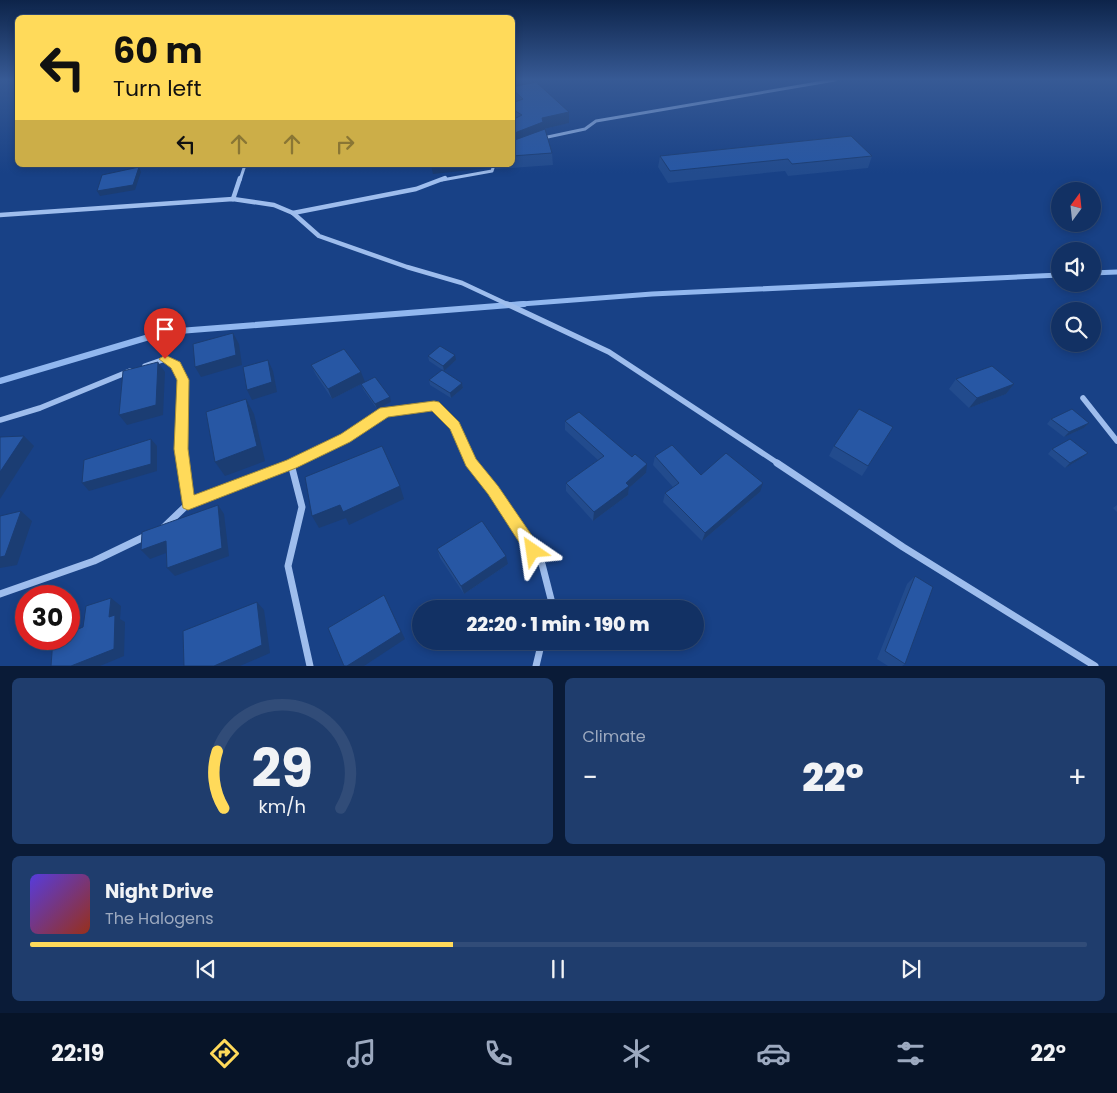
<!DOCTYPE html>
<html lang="en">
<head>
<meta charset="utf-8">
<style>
	:root { --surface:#123164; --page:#1f3d6d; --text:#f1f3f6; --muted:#9ca9bf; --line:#314c78; --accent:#ffda5a }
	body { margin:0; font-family:Poppins,sans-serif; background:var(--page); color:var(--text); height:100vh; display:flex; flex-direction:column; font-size:19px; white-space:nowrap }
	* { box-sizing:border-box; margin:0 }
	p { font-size:16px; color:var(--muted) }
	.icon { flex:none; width:28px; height:28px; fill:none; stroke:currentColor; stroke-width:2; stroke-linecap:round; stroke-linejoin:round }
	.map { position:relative; height:666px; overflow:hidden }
	.sheet { display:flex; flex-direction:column; gap:12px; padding:12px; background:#0a1b37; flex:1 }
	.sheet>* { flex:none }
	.guide { position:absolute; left:15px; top:15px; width:500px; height:152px; border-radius:8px; box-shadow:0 2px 8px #0003,0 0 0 1px var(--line); background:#ffda5a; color:#111; overflow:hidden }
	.needle { width:32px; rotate:15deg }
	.tools { position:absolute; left:1051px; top:182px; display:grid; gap:10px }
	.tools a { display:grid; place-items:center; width:50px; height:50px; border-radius:50%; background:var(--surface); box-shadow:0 2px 8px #0003,0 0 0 1px var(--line); font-size:25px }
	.speed { position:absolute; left:15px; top:585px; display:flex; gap:10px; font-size:25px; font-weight:700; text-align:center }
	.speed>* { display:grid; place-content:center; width:65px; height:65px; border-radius:50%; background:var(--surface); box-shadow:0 2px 8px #0003,0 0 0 1px var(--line); line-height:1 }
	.speed .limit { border:8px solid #d22; background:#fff; color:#111 }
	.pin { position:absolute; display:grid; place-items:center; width:42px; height:42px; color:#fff; margin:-51px -21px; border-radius:50% 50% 50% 0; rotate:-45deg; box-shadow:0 0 5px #0007 }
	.pin .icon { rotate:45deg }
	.me { position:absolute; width:55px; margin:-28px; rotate:328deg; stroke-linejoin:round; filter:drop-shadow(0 0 4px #0008) }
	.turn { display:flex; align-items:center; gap:18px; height:105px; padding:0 15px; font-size:22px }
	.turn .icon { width:65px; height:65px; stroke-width:2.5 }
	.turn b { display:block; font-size:35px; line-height:42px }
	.lanes { display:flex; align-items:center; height:48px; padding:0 15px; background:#0003; justify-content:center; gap:25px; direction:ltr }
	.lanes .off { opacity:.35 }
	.big { font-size:38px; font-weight:800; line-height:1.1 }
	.sheet .card { flex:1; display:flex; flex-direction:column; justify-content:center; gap:8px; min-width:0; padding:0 18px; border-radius:8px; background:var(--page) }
	.sheet .dial { align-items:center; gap:0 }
	.dial svg { height:130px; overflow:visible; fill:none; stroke:var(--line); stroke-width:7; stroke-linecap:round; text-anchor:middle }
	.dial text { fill:var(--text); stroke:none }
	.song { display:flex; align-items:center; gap:15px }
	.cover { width:60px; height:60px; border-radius:8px; background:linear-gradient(135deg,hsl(250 70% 55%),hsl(10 70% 35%)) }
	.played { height:5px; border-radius:2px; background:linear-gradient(90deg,var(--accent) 40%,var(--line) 40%) }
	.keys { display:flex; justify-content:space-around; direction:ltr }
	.heat { display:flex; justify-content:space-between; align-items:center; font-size:28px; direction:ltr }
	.sheet .tiles { flex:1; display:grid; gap:12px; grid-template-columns:1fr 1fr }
	.card:last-child { grid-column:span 2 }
	.trip { position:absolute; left:412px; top:600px; width:292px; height:50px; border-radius:25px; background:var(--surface); box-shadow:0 2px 8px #0003,0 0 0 1px var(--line); font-weight:800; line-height:50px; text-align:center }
	.menu { display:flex; height:80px; justify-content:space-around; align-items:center; background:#071428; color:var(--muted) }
	.menu .icon { width:35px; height:35px }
	.menu .on { color:var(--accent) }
	.menu b { font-size:22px; color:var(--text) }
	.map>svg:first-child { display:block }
</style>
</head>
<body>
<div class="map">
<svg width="1117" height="666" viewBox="0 0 1117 666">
	<rect width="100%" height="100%" fill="#184186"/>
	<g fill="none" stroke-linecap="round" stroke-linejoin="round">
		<g stroke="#91b7ef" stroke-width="5">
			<polyline points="1092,273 1117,272"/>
			<polyline points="508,305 652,294 1060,275"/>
		</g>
		<polyline stroke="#91b7ef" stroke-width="6" points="0,381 166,332 524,304"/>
		<g stroke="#9ebded" stroke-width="3">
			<polyline points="543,138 585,129 596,121 835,80"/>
			<polyline points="240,180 245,165"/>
			<polyline points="442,180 492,171 494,165"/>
		</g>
		<g stroke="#9ebded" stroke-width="4.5">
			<polyline points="233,199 240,178"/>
			<polyline points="293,213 416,189 445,178"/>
			<polyline points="0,215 233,199 274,205 293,213 319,236 407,267 462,283 509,305"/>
		</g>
		<g stroke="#9ebded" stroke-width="5.5">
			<polyline points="507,304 609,352 779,464"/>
			<path d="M 145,366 L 165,359 C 168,361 173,362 175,365 C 190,378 180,442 183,464"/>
			<polyline points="1083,398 1117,441"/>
			<polyline points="0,420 40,408 130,371"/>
			<polyline points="290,464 346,438 385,412 434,406 455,426 473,464"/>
		</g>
		<g stroke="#9ebded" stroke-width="7">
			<polyline points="183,463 188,504"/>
			<polyline points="472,463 493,490 542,564 552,603 551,609"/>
			<polyline points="777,463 903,547 1095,666"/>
			<polyline points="291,464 302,507 288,566 310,666"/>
			<polyline points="164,527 188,504 293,463"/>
			<polyline points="0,594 94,561 148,535"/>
			<polyline points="536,666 542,641"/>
		</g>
	</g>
	<g fill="#224b8d">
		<polygon points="512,87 569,112 569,123 544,129 552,153 553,165 496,169 496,165 512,165 512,103 515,102 512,99"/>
		<polygon points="660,156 872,156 868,168 788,176 785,171 668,183 658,167"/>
		<polygon points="428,356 456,360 444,371 429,361"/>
		<polygon points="311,365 365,382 332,399 316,375"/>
		<polygon points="956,379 1014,384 1006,394 969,408 949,389"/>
		<polygon points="429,380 462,383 463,388 451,398 430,385"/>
		<polygon points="361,384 391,402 377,409 363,389"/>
		<polygon points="1051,419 1089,423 1084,428 1064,437 1047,424"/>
		<polygon points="565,421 646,473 629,488 628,495 593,521 566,491 566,483 598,460 565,430"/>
		<polygon points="893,427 862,476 829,456 834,446"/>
		<polygon points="1052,449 1088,453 1082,458 1065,468 1048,454"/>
		<polygon points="655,456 701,475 760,492 702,541 663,502 665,493 673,487 653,465"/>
		<polygon points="1117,505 1117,512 1113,508"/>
		<polygon points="437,549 508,564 464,594 440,558"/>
		<polygon points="915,576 905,664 902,666 888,666 877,659 907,584"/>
	</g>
	<g fill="#1b3d73">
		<polygon points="569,112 569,123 544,129 544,134 512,146 512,134 542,118"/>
		<polygon points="431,165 491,165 489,168 433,174"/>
		<polygon points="139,167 141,172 135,190 100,196 97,191"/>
		<polygon points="233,333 239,344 242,365 201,377 195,367"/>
		<polygon points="455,355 456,360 444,371 443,366"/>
		<polygon points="268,360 273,371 277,392 252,400 247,390"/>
		<polygon points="158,362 165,372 163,415 127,425 119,415"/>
		<polygon points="361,372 365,382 332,399 328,389"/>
		<polygon points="462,383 463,388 451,398 450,393"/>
		<polygon points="1014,384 1006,394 969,408 977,398"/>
		<polygon points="390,397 391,402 377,409 375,404"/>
		<polygon points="246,399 254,414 265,461 225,476 215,462"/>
		<polygon points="1089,423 1084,428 1064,437 1069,432"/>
		<polygon points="24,436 34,446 0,499 0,472"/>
		<polygon points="151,439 157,446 157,471 89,491 82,483"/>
		<polygon points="1088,453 1082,458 1065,468 1070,463"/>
		<polygon points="647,464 646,473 629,488 628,495 593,521 594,512"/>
		<polygon points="763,483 760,492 702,541 705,533"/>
		<polygon points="400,486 404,499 349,525 346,518 319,528 312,516 340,505"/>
		<polygon points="218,505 224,514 229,556 175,576 167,568"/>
		<polygon points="21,511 32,521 17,565 0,568 0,557"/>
		<polygon points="166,541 174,550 150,559 141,550"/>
		<polygon points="506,556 508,564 464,594 461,586"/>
		<polygon points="384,595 405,639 364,666 347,666"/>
		<polygon points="111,598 121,606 120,619 125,622 124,656 100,666 71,666 109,617"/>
		<polygon points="257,602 264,610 270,653 240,666 214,666"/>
	</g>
	<g fill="#2757a4" stroke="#1b3d73">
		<polygon points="536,82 569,112 542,118 543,122 512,134 512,120 522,115 512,109 512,103 523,99 512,89 512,87"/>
		<polygon points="545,129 552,153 512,156 512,141"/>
		<polygon points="851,136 872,156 792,164 788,159 670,171 660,156"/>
		<polygon points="139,167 133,185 97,191 102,175"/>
		<polygon points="233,333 236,355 195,367 193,344"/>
		<polygon points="440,346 455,355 443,366 428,356"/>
		<polygon points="344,349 361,372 328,389 311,365"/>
		<polygon points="268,360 272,382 247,390 243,367"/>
		<polygon points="158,362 156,405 119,415 123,371"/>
		<polygon points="992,366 1014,384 977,398 956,379"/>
		<polygon points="442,370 462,383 450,393 429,380"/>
		<polygon points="375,377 390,397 375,404 361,384"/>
		<polygon points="246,399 257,446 215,462 206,412"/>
		<polygon points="859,409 893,427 868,466 834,446"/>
		<polygon points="1072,409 1089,423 1069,432 1051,419"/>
		<polygon points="579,412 632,457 635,454 647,464 626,483 629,486 594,512 566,483 604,456 565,421"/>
		<polygon points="24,436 0,472 0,437"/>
		<polygon points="151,439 151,464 82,483 84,460"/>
		<polygon points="1070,439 1088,453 1070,463 1052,449"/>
		<polygon points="672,445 701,475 726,453 763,483 705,533 665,493 679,483 655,456"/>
		<polygon points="382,446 400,486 343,512 340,505 312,516 305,477"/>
		<polygon points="218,505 222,548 167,568 166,541 141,550 142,532"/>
		<polygon points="21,511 5,556 0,557 0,516"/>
		<polygon points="482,521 506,556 461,586 437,549"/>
		<polygon points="915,576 933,587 905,664 885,651"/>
		<polygon points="384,595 401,632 347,666 344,666 328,628"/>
		<polygon points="111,598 109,617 115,615 114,649 71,666 51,666 53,639 69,639 69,633 83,627 86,606"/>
		<polygon points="257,602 262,645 214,666 184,666 183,631"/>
	</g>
	<linearGradient id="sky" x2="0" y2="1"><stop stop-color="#0d244a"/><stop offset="0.46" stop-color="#375a95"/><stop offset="1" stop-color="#375a95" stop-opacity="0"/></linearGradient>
	<rect width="1117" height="173" fill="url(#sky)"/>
	<polygon fill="#ffda5a" stroke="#a68e3a" points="165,355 180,362 189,380 188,449 194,495 287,460 341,434 380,408 434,401 439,402 459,422 476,459 498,486 539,546 541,551 539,556 533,558 528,556 488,494 466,466 450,429 432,411 388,417 350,442 296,468 188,510 183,508 174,449 177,380 171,368 159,359"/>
</svg>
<div class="tools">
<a><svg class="needle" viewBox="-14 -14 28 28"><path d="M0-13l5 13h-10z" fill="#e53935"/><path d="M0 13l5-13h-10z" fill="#9ca9bf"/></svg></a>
<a><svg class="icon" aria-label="sound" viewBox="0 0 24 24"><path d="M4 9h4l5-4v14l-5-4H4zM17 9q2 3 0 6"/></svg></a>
<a><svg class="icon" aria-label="search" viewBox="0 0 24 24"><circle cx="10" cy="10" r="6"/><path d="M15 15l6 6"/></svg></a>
</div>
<div class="speed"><div class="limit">30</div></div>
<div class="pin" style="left:165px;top:359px;background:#d93025"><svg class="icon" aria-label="arrive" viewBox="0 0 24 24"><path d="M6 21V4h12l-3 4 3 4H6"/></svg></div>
<svg class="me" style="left:533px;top:551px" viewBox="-20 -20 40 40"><path d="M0-17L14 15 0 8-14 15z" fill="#ffda5a" stroke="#fff" stroke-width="4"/></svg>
<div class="trip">22:20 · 1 min · 190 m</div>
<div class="guide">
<div class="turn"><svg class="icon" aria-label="left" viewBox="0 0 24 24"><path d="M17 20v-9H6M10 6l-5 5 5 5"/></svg><div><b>60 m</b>Turn left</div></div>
<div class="lanes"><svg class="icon" aria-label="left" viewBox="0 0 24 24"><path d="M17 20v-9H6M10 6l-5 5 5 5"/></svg><svg class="icon off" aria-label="ahead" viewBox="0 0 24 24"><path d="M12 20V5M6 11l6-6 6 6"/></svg><svg class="icon off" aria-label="ahead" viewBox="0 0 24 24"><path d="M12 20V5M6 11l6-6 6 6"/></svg><svg class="icon off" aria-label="right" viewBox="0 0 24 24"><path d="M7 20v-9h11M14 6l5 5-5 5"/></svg></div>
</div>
</div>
<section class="sheet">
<div class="tiles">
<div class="card dial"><svg viewBox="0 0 100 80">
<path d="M14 69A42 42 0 1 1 86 69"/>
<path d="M14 69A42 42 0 0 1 10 34" stroke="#ffda5a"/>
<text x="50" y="56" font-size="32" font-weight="700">29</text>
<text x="50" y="72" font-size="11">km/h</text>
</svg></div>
<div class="card"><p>Climate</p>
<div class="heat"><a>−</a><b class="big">22°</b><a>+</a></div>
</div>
<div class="card">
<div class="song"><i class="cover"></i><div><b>Night Drive</b><p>The Halogens</p></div></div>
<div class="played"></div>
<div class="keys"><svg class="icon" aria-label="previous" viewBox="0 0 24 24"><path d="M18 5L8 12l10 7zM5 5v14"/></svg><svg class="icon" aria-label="pause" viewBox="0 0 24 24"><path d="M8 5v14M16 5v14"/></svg><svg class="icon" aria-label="next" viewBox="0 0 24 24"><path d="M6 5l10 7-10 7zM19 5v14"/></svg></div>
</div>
</div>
</section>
<nav class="menu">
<b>22:19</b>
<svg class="icon on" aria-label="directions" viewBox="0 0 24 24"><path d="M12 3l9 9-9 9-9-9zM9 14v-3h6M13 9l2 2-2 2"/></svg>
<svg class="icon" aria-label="music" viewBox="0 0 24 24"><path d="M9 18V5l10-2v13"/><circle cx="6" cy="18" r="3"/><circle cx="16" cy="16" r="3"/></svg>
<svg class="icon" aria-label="phone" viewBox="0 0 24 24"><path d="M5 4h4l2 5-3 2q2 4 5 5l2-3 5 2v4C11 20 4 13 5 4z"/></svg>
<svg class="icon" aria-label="climate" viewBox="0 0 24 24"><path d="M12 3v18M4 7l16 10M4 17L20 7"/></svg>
<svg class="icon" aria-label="car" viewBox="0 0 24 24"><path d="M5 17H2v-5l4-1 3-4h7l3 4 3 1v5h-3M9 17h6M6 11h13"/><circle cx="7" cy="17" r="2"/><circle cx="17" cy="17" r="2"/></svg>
<svg class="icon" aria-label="filters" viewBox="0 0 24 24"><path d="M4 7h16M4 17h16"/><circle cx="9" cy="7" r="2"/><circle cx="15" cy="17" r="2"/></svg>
<b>22°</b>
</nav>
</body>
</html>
